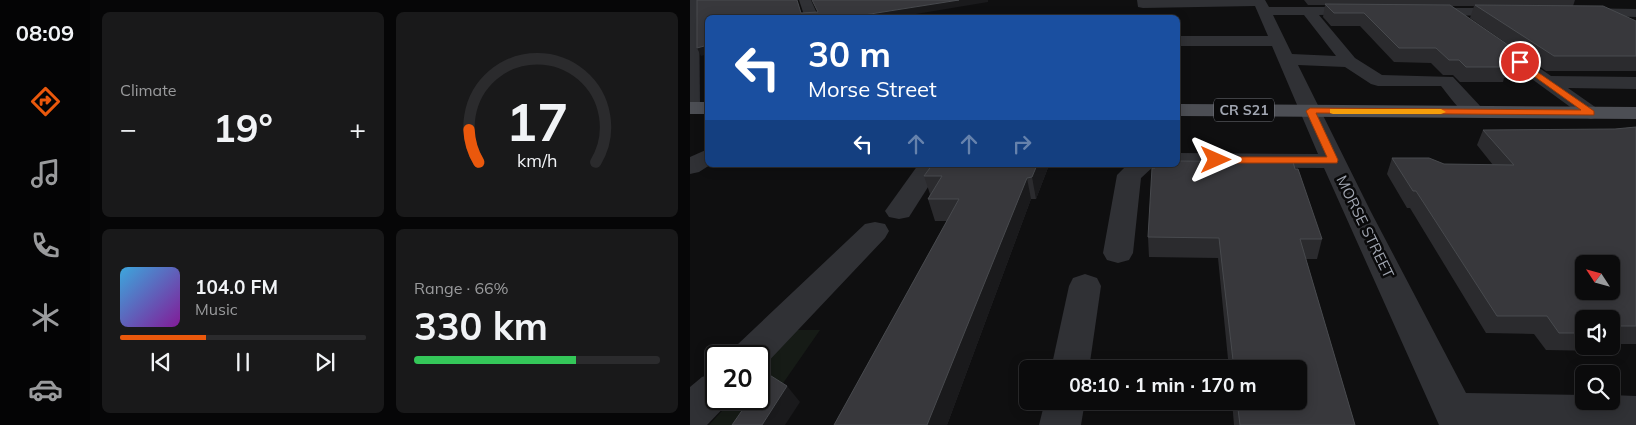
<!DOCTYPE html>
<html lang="en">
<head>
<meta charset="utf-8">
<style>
	:root { --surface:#0b0b0c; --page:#19191a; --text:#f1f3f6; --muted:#9a9b9d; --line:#2b2b2d; --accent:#ea580c }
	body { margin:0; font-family:Mulish,sans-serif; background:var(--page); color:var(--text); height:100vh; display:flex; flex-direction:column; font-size:19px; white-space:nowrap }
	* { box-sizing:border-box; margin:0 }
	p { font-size:16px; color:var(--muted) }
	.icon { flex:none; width:28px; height:28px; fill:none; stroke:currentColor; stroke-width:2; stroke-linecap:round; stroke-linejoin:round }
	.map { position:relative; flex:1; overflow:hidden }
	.details { display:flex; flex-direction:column; gap:12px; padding:12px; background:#060607; width:600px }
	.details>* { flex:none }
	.top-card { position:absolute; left:15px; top:15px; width:475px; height:152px; border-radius:8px; box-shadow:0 2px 12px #0003,0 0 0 1px var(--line); background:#1a4fa0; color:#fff; overflow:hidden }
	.needle { width:32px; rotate:306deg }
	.buttons { position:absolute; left:885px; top:255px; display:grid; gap:10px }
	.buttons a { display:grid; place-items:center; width:45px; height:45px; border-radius:8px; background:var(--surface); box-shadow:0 2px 12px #0003,0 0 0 1px var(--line); font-size:25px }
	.speed { position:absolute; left:15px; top:345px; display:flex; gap:10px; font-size:25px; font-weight:700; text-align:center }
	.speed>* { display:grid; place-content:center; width:65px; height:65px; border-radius:50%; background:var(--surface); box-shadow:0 2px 12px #0003,0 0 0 1px var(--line); line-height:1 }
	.speed .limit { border:2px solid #111; border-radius:8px; background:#fff; color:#111 }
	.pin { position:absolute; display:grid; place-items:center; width:42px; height:42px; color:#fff; margin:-21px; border:2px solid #fff; border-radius:50%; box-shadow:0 1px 5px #0007 }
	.me { position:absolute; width:55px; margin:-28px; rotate:90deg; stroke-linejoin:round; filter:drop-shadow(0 0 4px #0008) }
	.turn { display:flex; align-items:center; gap:18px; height:105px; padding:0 20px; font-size:22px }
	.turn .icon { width:65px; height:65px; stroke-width:2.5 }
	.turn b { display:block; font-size:35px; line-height:42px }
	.lanes { display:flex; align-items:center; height:48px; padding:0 20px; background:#0003; justify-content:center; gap:25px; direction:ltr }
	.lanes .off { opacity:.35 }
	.big { font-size:38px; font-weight:700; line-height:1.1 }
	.details .widget { flex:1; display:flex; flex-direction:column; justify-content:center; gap:8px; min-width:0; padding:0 18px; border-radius:8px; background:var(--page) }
	.details .dial { align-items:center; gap:0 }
	.dial svg { height:130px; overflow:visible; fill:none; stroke:var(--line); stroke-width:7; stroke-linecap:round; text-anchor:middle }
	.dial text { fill:var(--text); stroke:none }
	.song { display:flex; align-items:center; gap:15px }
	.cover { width:60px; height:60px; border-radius:8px; background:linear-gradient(135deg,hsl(200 70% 55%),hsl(290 70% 35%)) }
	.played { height:5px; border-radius:2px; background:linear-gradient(90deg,var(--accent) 35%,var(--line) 35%) }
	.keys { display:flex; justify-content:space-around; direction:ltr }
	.heat { display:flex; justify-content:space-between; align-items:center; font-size:28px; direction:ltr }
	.charge { height:8px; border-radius:4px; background:linear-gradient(90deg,#34c759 66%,var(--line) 0) }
	.details .tiles { flex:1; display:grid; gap:12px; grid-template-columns:repeat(2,1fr) }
	.trip { position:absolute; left:329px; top:360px; width:288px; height:50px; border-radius:8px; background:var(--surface); box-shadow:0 2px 12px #0003,0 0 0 1px var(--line); font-weight:700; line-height:50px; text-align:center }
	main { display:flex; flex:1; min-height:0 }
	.dock { display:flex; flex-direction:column; width:90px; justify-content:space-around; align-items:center; background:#040405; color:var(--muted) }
	.dock .icon { width:35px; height:35px }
	.dock .on { color:var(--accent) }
	.dock b { font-size:22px; color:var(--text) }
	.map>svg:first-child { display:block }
</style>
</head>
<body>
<main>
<nav class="dock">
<b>08:09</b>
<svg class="icon on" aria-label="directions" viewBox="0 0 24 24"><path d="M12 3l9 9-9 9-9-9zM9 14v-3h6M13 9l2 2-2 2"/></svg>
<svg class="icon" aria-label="music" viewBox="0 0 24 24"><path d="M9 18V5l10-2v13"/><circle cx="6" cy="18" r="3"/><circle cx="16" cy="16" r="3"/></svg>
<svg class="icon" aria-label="phone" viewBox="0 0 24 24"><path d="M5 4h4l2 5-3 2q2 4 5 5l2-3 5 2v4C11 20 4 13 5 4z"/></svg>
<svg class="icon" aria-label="climate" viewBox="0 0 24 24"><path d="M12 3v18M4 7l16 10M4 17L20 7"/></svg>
<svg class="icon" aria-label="car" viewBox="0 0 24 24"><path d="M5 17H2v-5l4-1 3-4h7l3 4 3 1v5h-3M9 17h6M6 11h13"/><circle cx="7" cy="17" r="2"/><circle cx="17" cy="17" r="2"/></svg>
</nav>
<section class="details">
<div class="tiles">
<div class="widget"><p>Climate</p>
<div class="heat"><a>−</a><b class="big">19°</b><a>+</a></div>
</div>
<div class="widget dial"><svg viewBox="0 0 100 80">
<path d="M14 69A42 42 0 1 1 86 69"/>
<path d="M14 69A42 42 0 0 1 8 49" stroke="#ea580c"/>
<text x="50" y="56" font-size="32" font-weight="700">17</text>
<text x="50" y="72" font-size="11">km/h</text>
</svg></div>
<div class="widget">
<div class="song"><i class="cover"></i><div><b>104.0 FM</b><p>Music</p></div></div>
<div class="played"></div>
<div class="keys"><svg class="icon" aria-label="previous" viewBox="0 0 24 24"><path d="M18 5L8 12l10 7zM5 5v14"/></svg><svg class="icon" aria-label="pause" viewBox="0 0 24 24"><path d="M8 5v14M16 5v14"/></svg><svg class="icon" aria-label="next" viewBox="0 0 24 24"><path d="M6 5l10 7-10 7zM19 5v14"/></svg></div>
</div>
<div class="widget"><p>Range · 66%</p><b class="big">330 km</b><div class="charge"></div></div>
</div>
</section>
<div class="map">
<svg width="946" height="425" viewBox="0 0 946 425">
	<rect width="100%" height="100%" fill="#0f0f10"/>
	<polygon fill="#161b16" points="103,330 130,330 64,425 19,425 43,399 69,399 69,369"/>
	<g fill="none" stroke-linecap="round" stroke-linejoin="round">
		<g fill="#303135" fill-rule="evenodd">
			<polygon points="0,0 9,0 10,108 7,112 0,114"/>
			<polygon points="109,0 121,0 129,18 115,18"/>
			<path d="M 447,0 L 575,0 L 579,7 L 672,7 L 677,8 L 679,11 L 677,14 L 629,15 L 665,58 L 692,75 L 763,77 L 792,108 L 795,112 L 792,116 C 774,121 762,99 751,86 L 688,86 L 681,84 L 655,67 L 608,65 L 681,212 L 776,393 L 894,395 L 894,401 L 921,401 L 921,395 L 946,396 L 946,425 L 749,425 L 634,168 L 488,167 L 480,165 L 488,165 L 488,153 L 628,154 L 582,46 L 488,46 L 488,36 L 578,36 L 565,6 L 453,8 L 448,7 ZM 583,15 L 614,15 L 646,56 L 602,54 Z"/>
			<polygon points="733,8 820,8 827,12 820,16 728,15 726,12 728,9"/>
			<polygon points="890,8 946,9 946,17 885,15 883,12 885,9"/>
			<polygon points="801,37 807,39 861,76 946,77 946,89 878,88 908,109 911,113 908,117 901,119 894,117 795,45 793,42 795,39"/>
			<polygon points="18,149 18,165 20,165 9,172 0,174 0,157"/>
			<polygon points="228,165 252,165 219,217 209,219 199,217 195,211"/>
			<polygon points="437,165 465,165 451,178 443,253 439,260 428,263 417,260 413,253 427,175"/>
			<polygon points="185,222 195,224 199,231 195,238 73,367 69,369 69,356 41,356 47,345 175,224"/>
			<polygon points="395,274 407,278 411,286 399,369 361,369 379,286 383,278"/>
			<polygon points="26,372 26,399 41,399 40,401 17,425 0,425 0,387 12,377"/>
			<polygon points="355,401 395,401 391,425 349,425"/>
		</g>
		<g fill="#4c4e54" fill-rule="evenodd">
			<rect x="0" y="102" width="18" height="12"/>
			<polygon points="488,104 946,107 946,119 488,116"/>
		</g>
	</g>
	<g fill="#2b2b2e">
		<polygon points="614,0 885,0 883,6 946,21 946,71 856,71 780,18 784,6 761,6 834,56 827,70 820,70 817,78 814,78 813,82 770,82 763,75 753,75 741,63 704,62 670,26 641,26 633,17 635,5 618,5"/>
		<polygon points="18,78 18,86 14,80"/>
		<polygon points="946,127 946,344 921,344 921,319 894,319 894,346 916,346 912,351 856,350 844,334 796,333 720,208 717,208 697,174 702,158 754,164 803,165 787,145 793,130 925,129"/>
		<polygon points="242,165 359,165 346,199 341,199 257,425 144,425 257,221 245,221 238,199 240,194 234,176"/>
		<polygon points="605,169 632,239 627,259 616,259 665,425 544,425 542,401 608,401 608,369 539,369 528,258 459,257 458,237"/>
	</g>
	<g fill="#1a1a1c">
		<polygon points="269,0 298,0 298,2 202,18 155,18"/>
		<polygon points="18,45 18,54 11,56 7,48"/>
		<polygon points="347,165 359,165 346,199 342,177"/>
		<polygon points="337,178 341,199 257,425 237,425"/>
		<polygon points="97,386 110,402 95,425 72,425"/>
	</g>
	<g fill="#38383c" stroke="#484a4e" fill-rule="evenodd">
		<polygon points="7,0 107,0 111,13 128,12 122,0 269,0 155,18 18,18 18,45 7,48"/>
		<polygon points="635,4 760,5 834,56 814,55 824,63 814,63 819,67 776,67 769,60 759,60 746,48 709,48 674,13 644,13"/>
		<polygon points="785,5 913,6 946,21 946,56 864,56"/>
		<path d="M 946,127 L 946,326 L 921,326 L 921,319 L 894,319 L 894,333 L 869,333 L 857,316 L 807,316 L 726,191 L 723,191 L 702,158 L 739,158 L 754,164 L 824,165 L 793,130 L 925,129 ZM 894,264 L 921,264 L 921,291 L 894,291 Z"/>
		<polygon points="488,161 603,162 605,169 608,169 632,239 610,239 665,425 550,425 547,401 608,401 608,369 544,369 529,238 458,237 462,168 465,168 465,165 488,165"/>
		<polygon points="242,165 347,165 342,177 337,178 237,425 144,425 269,199 238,199 252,176 234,176"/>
		<polygon points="921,327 927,333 921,333"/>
		<polygon points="78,374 97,386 72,425 42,425 60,399 69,399 69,387"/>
	</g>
	<polygon fill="#ea580c" stroke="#983908" points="830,60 904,111 904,115 626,113 648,160 647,163 526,163 521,160 526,157 637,157 616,111 620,108 891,110 827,64 826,62"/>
	<polygon fill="#f59e0b" points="640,109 751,109 756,112 751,114 643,114 640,113"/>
	<g text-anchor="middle" stroke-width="5" stroke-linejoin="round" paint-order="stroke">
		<rect fill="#0a0a0b" stroke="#74777f" stroke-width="1" x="524" y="98.5" width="60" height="23" rx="4"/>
		<g font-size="14" font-weight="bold" fill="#a1a6b1">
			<text x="554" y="115">CR S21</text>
		</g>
		<g font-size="15" fill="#a1a6b1" stroke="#0a0a0b">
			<text transform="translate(675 227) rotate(64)" y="5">MORSE STREET</text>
		</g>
	</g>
</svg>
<div class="buttons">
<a><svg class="needle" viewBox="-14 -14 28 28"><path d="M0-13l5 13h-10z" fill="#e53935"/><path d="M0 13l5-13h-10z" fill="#9a9b9d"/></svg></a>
<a><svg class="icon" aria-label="sound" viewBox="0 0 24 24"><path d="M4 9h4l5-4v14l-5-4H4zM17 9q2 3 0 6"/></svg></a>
<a><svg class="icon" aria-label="search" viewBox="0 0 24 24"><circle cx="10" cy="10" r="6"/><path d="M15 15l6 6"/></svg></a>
</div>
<div class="speed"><div class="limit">20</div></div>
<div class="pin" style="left:830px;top:62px;background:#d93025"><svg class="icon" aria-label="arrive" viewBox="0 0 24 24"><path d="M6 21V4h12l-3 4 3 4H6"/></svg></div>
<svg class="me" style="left:526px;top:160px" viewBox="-20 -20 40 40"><path d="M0-17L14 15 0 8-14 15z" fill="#ea580c" stroke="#fff" stroke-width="4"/></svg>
<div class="trip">08:10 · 1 min · 170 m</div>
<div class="top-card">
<div class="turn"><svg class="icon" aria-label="left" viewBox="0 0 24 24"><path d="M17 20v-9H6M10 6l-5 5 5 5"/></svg><div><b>30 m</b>Morse Street</div></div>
<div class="lanes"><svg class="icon" aria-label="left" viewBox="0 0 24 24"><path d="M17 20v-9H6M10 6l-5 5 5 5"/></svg><svg class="icon off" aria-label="ahead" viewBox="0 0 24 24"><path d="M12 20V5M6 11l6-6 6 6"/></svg><svg class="icon off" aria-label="ahead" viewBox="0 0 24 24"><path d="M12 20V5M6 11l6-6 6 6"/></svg><svg class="icon off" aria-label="right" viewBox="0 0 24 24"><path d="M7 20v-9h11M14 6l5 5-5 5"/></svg></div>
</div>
</div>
</main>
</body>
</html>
